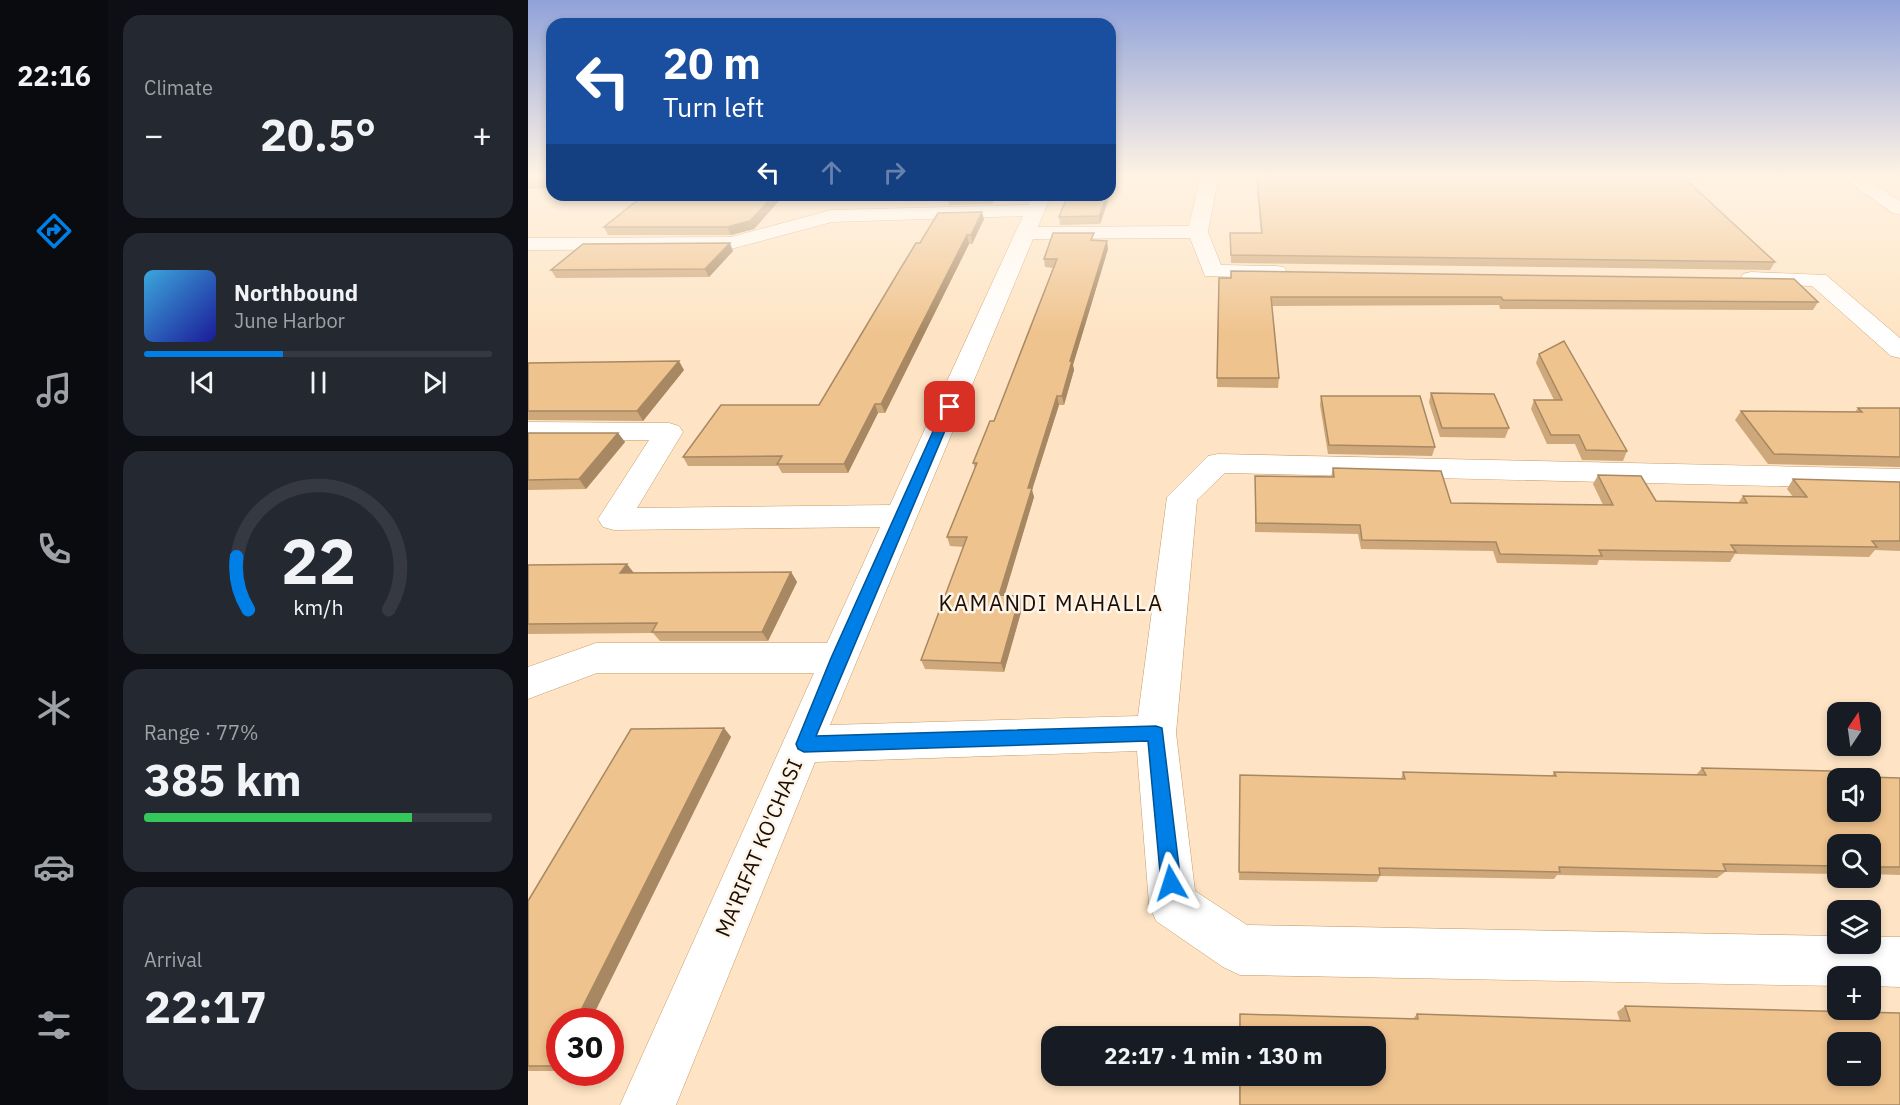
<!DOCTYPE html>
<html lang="en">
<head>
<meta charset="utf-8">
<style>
	:root { --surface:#171b24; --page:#242831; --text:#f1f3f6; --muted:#9ea1a6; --line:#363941; --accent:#007fe6 }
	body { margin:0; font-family:"IBM Plex Sans",sans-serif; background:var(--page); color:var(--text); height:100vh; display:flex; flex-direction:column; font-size:22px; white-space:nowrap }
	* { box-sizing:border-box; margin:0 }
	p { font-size:20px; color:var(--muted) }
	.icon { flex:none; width:33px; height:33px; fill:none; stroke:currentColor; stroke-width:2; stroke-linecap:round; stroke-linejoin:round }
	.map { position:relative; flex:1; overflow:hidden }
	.details { display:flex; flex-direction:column; gap:15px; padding:15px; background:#0d0f14; width:420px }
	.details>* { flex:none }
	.hud { position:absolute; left:18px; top:18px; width:570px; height:183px; border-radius:18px; box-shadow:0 3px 9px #0003; background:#1a4fa0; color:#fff; overflow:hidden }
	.needle { width:39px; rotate:13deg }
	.controls { position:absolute; left:1299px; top:702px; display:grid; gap:12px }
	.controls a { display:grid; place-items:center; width:54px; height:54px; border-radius:12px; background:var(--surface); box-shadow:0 3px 9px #0003; font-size:30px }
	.speed { position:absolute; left:18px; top:1008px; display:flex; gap:12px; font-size:30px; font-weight:700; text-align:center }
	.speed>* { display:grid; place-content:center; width:78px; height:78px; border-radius:50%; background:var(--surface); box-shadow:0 3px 9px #0003; line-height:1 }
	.speed .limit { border:9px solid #d22; background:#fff; color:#111 }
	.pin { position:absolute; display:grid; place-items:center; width:51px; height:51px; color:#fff; margin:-26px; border-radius:12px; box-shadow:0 3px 9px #0006 }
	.me { position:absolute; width:66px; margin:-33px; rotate:354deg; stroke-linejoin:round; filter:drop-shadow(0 0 4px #0008) }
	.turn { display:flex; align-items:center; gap:21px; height:126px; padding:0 18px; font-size:27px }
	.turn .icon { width:78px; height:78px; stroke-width:2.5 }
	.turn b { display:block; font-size:42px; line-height:51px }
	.lanes { display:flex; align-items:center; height:57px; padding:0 18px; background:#0003; justify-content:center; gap:30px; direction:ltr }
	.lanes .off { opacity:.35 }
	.big { font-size:45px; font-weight:700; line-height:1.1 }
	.details .card { flex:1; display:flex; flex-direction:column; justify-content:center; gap:9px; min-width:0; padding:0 21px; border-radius:18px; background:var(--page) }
	.details .dial { align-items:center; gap:0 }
	.dial svg { height:156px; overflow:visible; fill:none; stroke:var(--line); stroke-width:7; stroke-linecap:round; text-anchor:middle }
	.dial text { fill:var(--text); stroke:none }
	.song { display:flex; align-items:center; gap:18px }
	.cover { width:72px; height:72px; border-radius:9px; background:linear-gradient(135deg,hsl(200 70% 55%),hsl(240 70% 35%)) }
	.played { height:6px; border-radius:3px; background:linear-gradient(90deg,var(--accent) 40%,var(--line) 40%) }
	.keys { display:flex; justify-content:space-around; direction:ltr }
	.heat { display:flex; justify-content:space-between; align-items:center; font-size:33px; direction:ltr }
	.charge { height:9px; border-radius:4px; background:linear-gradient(90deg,#34c759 77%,var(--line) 0) }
	.trip { position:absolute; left:513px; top:1026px; width:345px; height:60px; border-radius:18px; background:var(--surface); box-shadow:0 3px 9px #0003; font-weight:700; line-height:60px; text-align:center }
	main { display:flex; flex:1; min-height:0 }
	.menu { display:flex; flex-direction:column; width:108px; justify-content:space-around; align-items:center; background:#090b0e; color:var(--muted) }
	.menu .icon { width:42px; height:42px }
	.menu .current { color:var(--accent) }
	.menu b { font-size:27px; color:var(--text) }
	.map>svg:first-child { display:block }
</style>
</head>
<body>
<main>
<nav class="menu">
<b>22:16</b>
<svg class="icon current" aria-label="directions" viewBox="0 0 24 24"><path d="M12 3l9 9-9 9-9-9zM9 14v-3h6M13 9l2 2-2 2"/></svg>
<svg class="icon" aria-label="music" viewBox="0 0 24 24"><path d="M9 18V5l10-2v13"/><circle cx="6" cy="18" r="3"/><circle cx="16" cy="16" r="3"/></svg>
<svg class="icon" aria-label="phone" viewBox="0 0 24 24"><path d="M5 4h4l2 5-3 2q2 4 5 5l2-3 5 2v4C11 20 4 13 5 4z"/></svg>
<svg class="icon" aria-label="climate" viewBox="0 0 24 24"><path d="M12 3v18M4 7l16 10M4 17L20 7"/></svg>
<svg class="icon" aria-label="car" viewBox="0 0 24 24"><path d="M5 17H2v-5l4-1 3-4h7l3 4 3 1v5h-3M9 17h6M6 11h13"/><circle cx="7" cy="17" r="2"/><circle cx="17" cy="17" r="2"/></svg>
<svg class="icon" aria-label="filters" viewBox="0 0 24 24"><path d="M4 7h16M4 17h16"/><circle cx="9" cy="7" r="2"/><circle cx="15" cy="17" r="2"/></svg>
</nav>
<section class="details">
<div class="card"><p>Climate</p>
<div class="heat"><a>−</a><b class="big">20.5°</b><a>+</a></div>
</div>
<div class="card">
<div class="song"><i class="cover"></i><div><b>Northbound</b><p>June Harbor</p></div></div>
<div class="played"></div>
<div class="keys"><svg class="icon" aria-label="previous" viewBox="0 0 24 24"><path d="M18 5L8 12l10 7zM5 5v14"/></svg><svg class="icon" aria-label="pause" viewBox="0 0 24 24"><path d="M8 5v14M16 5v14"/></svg><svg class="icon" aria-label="next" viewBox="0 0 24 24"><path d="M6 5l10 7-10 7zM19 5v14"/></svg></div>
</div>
<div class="card dial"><svg viewBox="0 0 100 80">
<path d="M14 69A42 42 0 1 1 86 69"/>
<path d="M14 69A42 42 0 0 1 8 42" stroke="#007fe6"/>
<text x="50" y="56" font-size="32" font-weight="700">22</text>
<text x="50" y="72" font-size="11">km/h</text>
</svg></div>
<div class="card"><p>Range · 77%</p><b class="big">385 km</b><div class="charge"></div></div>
<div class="card"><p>Arrival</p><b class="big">22:17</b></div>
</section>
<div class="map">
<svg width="1372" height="1105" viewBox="0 0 1372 1105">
	<rect width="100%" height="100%" fill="#fee4c4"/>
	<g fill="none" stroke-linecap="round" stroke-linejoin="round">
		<defs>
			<g id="street">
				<polygon points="672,178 690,178 680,232 693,265 748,266 756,267 759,272 756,277 748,278 677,276 662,238 505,239 302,725 610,716 639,497 680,456 690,454 1372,469 1372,489 697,473 669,500 648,733 667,891 719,925 1310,936 1310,944 1342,944 1342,937 1372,937 1372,987 1342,986 1342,976 1310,976 1310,986 712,975 695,967 628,921 621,904 609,751 287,762 148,1105 92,1105 286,673 69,673 0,699 0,667 68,643 299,643 352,527 86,530 75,527 70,519 121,440 0,440 0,422 141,423 151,426 155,432 109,508 362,505 495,216 304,222 203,249 0,250 0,238 203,237 303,210 500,205 505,195 523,195 510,227 661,226"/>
				<polygon points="1315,178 1336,178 1372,201 1372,215 1365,213"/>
				<polygon points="1223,272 1298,275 1372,338 1372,358 1363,356 1284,286 1215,284 1212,279 1215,274"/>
			</g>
		</defs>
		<use href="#street" stroke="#c69c68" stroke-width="1"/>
		<use href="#street" fill="#fff" fill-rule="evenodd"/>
	</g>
	<g fill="#cea87a">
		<polygon points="0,178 24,178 24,188 0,189"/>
		<polygon points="728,178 1171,178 1170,180 1159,180 1247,262 1242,270 703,263 702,233 733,233"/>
		<polygon points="116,195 256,195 226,229 203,235 80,235 76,227"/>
		<polygon points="420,195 468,195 464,204 421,205 419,197"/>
		<polygon points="582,195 572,224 532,225 531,217"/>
		<polygon points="456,219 444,244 441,244 357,413 350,413 320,473 254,473 250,466 160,466 155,457 291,405 392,243"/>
		<polygon points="566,240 580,249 545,365 546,370 536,405 531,405 504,490 506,497 476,595 495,605 476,672 397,669 393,660 436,547 422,546 419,537 447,468 445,463 466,421 525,268 517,267 516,259"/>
		<polygon points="205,251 181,277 28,278 23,270"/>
		<polygon points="691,278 1290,302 1285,310 972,309 971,305 744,306 751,378 750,388 689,387"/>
		<polygon points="1011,354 1099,451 1095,461 1054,460 1047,444 1019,444 1003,409 1006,400 1026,400 1008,363"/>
		<polygon points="0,363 156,370 115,421 0,420"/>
		<polygon points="903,393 981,428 977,438 912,437 901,402"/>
		<polygon points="793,396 907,447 904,456 800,454 792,405"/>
		<polygon points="1330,408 1372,408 1372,467 1240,464 1207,420 1213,411 1327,412"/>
		<polygon points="0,433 90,433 97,442 58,489 0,490"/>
		<polygon points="805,468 923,503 1075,505 1065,484 1070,475 1128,501 1210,503 1215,496 1265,497 1259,489 1265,479 1372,482 1372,551 1347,550 1341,557 1207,554 1202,562 1071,560 1069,565 969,563 965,551 833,549 830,534 727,532 727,476 803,477"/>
		<polygon points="0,565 106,573 263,572 269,582 240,641 132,641 125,633 0,634"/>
		<polygon points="196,728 203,737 32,1022 32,1071 0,1071 0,901"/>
		<polygon points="1174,768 1306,776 1372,778 1372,875 1342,874 1342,844 1310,844 1310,874 1197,872 1189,878 1029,875 1026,879 852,876 849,882 711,880 712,784 873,779 875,772 1024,776 1026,772 1168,775"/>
		<polygon points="1097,1006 1372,1105 711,1105 711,1076 848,1076 848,1036 711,1036 712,1014 885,1019 889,1014 1092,1021 1089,1012"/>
	</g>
	<g fill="#a78863">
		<polygon points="585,178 588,178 572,224 571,216 579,195 582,195 582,185"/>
		<polygon points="246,195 256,195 226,229 203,235 199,227"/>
		<polygon points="463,195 468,195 464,204 462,196"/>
		<polygon points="454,212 456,219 444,244 443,235"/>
		<polygon points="439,235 441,244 357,413 353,404"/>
		<polygon points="579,241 580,249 545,365 546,370 536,405 534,396 542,361"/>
		<polygon points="202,243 205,251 181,277 177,269"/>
		<polygon points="151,361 156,370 115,421 109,411"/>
		<polygon points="529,396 531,405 504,490 506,497 474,604 471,595 500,488"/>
		<polygon points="347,404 350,413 320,473 316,464"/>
		<polygon points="90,433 97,442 58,489 51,479"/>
		<polygon points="99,564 106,573 92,573"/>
		<polygon points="263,572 269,582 240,641 234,632"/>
		<polygon points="492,596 495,605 476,672 473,663"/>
		<polygon points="196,728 203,737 62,1022 47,1022"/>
		<polygon points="32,1052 32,1069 24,1066"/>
	</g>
	<g fill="#efc38e" stroke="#a78863" stroke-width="1.5" fill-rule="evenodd">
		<rect x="0" y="178" width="24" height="3"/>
		<polygon points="729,178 1156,178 1247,262 703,255 702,233 734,233"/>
		<polygon points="116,195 246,195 222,221 199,227 76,227"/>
		<polygon points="420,195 463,195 462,196 419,197"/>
		<polygon points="540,195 579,195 571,216 531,217"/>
		<polygon points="454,212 443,235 439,235 353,404 347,404 316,464 249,464 254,456 155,457 193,405 291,405 368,276 388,243 392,243 410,213"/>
		<polygon points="525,233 566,233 563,240 579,241 542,361 544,361 534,396 529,396 500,488 504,488 471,595 492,596 473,663 393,660 439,537 419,537 449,463 445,463 462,421 466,421 529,259 516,259"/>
		<polygon points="202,243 177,269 23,270 55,244"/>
		<polygon points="703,271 1266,279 1290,302 975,300 973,297 743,297 751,378 689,378 691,278 703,278"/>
		<polygon points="1036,341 1099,451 1058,450 1051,435 1023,435 1006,400 1034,400 1011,354"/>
		<polygon points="151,361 109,411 0,411 0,363"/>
		<polygon points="903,393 966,394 981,428 914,428"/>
		<polygon points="793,396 892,396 907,447 801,445"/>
		<polygon points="1330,408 1372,408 1372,457 1246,454 1213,411 1334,412"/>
		<polygon points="0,433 90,433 51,479 0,480"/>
		<polygon points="805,468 913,471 923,503 1085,505 1070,475 1113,476 1128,501 1219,503 1215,496 1279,497 1265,479 1372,482 1372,541 1344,541 1349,547 1203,545 1208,552 1071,550 1074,556 972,554 968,542 834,540 832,525 728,523 727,476 806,477"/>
		<polygon points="99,564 92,573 263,572 234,632 124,632 129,623 0,624 0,565"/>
		<polygon points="196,728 47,1022 32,1022 32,1052 24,1066 0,1066 0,901 103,729"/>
		<path d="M 1174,768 L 1303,771 L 1306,776 L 1372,778 L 1372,867 L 1342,867 L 1342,844 L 1310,844 L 1310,866 L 1195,864 L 1198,871 L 1031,867 L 1032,872 L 851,868 L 852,875 L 711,872 L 712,775 L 877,779 L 875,772 L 1028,776 L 1026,772 L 1178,775 ZM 1310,778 L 1342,778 L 1342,812 L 1310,812 Z"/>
		<path d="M 1097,1006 L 1372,1013 L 1372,1105 L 712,1105 L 712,1076 L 848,1076 L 848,1036 L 712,1036 L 712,1014 L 890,1019 L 889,1014 L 1102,1021 ZM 1310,1042 L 1342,1042 L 1342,1076 L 1310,1076 Z"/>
	</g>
	<linearGradient id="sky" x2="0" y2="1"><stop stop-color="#90a2d9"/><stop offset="0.53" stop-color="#fff3e4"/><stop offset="1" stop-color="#fff3e4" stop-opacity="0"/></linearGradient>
	<rect width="1372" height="333" fill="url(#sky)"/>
	<polygon fill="#007fe6" stroke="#005396" stroke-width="1.5" points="422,404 427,407 288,736 628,726 634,728 653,883 650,889 643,892 636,889 633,883 620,741 276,752 270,749 268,744 303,658 416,407"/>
	<g text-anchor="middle" stroke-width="5" stroke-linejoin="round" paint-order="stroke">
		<g font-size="21" fill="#1d0e00" stroke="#fdf4ea">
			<text transform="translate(231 848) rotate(-67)" y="7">MA'RIFAT KO'CHASI</text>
		</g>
		<g font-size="22" letter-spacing="1.5" fill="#1d0e00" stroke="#fdf4ea">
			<text x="523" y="611">KAMANDI MAHALLA</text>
		</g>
	</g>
</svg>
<div class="controls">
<a><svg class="needle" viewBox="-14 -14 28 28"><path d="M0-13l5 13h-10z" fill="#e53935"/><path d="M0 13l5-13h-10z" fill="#9ea1a6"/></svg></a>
<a><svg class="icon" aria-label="sound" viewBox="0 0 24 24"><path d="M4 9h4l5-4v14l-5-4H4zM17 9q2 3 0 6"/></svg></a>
<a><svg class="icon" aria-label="search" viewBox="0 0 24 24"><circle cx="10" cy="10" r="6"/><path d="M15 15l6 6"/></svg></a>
<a><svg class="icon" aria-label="layers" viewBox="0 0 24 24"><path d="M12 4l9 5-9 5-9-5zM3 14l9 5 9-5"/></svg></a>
<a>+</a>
<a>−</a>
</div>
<div class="speed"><div class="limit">30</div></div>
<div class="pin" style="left:422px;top:407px;background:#d93025"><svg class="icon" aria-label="arrive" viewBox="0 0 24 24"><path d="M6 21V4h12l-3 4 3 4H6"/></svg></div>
<svg class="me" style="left:643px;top:883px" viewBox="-20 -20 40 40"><path d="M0-17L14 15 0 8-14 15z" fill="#007fe6" stroke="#fff" stroke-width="4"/></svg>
<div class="trip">22:17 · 1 min · 130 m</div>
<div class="hud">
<div class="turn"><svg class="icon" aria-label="left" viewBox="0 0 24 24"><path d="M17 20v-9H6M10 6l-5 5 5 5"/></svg><div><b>20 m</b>Turn left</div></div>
<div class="lanes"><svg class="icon" aria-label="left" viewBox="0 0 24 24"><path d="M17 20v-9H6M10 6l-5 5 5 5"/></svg><svg class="icon off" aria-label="ahead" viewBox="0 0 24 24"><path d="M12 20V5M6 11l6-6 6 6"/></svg><svg class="icon off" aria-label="right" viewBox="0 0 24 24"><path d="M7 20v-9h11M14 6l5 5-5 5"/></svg></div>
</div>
</div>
</main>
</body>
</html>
